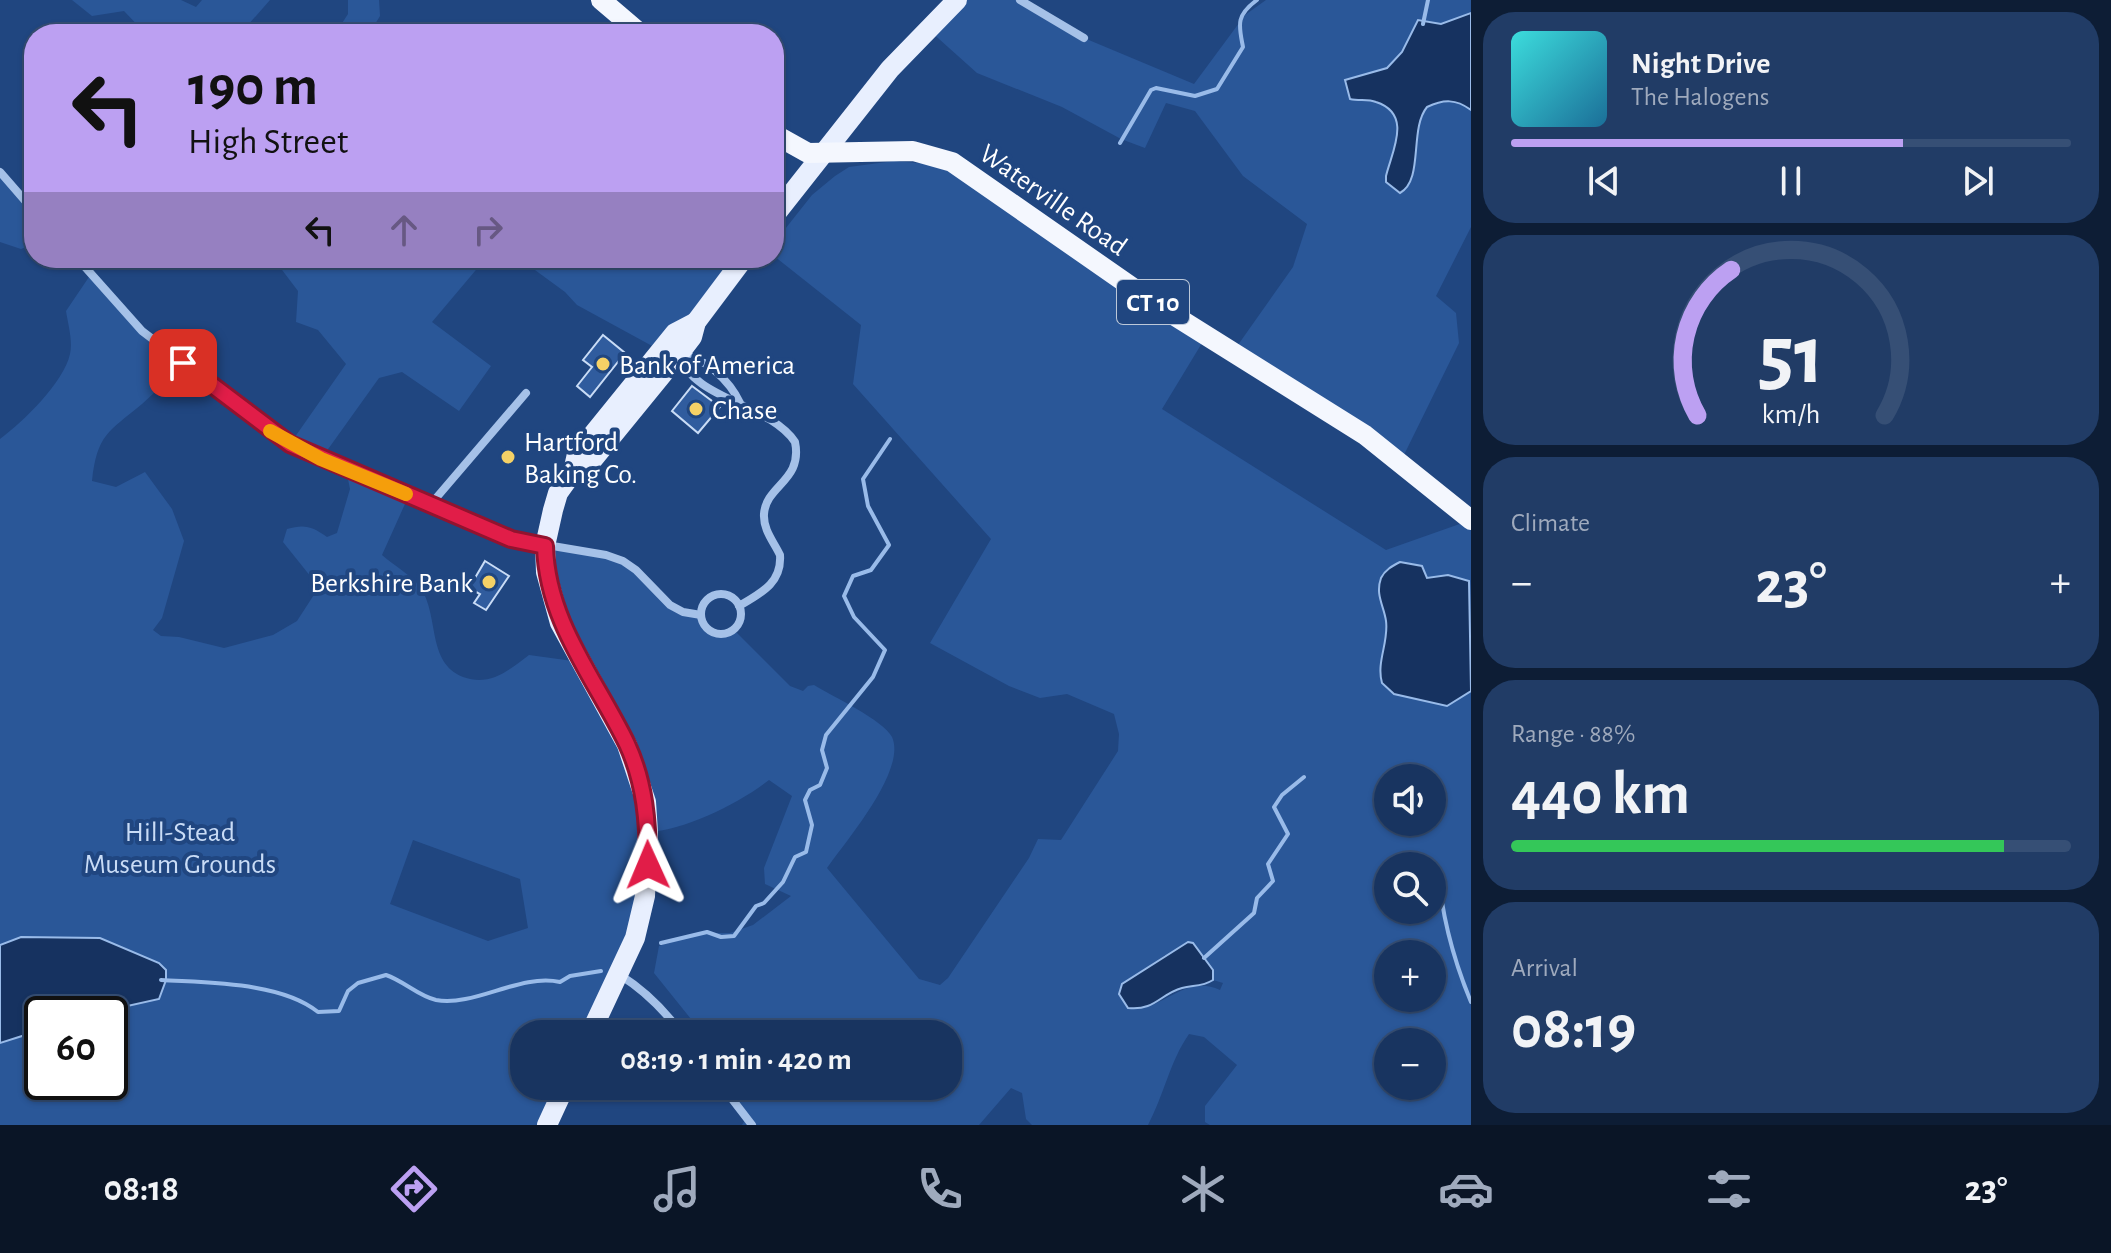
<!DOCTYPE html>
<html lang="en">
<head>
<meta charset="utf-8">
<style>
	:root { --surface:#183460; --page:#213c66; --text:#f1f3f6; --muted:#9faabd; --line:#364f75; --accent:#bca0f2 }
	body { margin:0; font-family:"Alegreya Sans",sans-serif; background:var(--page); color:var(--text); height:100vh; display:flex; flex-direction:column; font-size:30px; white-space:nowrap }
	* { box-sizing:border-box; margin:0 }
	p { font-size:26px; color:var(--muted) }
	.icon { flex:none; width:44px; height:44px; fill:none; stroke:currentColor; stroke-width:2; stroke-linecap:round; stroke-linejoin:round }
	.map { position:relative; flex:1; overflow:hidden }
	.sheet { display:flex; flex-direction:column; gap:12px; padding:12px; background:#0d1d35; width:640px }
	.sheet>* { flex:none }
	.guide { position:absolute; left:24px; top:24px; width:760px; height:244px; border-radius:32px; box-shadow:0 2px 6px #0004,0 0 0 2px var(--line); background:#bca0f2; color:#111; overflow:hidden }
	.buttons { position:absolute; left:1374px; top:764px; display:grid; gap:16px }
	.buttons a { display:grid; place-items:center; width:72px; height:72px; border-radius:50%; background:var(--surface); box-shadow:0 2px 6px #0004,0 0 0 2px var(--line); font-size:40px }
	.speed { position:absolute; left:24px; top:996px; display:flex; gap:16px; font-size:40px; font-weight:700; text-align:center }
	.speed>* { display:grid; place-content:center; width:104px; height:104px; border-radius:50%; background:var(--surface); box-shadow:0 2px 6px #0004,0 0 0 2px var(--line); line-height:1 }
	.speed .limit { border:4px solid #111; border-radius:12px; background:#fff; color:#111 }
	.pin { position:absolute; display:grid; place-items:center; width:68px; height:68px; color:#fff; margin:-34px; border-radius:16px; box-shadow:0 4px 12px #0006 }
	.me { position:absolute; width:88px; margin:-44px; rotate:359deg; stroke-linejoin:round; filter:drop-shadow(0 0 6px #0008) }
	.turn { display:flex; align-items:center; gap:28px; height:168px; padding:0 32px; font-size:36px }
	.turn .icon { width:104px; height:104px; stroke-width:2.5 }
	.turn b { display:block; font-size:56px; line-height:68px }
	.lanes { display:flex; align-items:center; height:76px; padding:0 32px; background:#0003; justify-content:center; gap:40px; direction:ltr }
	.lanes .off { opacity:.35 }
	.big { font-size:60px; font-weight:700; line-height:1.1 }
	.sheet .tile { flex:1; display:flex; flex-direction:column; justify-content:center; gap:12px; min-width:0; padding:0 28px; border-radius:32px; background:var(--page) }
	.sheet .dial { align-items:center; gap:0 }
	.dial svg { height:208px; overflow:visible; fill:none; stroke:var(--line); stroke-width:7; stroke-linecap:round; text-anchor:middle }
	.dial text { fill:var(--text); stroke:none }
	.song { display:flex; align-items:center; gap:24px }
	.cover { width:96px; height:96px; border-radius:12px; background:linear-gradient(135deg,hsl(180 70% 55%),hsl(200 70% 35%)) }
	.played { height:8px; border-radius:4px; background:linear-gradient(90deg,var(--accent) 70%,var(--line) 70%) }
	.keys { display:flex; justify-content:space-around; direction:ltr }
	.heat { display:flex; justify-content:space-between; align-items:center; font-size:44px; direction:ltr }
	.charge { height:12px; border-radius:6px; background:linear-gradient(90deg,#34c759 88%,var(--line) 0) }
	.trip { position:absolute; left:510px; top:1020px; width:452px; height:80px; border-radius:32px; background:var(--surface); box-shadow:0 2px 6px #0004,0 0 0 2px var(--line); font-weight:700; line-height:80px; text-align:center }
	.dock { display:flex; height:128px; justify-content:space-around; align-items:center; background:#0a1526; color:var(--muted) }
	.dock .icon { width:56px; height:56px }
	.dock .on { color:var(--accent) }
	.dock b { font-size:36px; color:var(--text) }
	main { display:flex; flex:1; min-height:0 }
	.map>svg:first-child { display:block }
</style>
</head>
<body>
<main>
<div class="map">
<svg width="1471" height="1125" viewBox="0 0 1471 1125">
	<rect width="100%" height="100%" fill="#204680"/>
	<g fill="#2a5798" fill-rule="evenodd">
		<polygon points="72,0 181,0 196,7 202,0 270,0 240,34 146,34 124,11 92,16"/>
		<polygon points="348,0 379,0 380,16 369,34 335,34 348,14"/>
		<polygon points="957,0 1020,0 1084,38 1194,84 1245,15 1266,0 1471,0 1471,227 1436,296 1456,313 1459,343 1400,463 1233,352 1293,267 1307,224 1243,176 1195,111 1166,103 1145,148 1121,139 1062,107 977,73 929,30"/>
		<path d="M 894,161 L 931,164 L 964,178 L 1202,343 L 1162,409 L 1386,550 L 1471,520 L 1471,1125 L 1210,1125 L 1205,1122 L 1205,1106 L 1237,1065 L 1204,1037 L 1189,1034 C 1170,1061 1164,1095 1148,1125 L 1032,1125 L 1026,1119 L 1022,1093 L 1011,1088 L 979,1125 L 742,1125 L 746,1118 L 722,1086 L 948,1086 L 948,1034 L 703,1034 L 654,973 L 659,946 L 695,933 L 730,933 L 753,925 L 791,896 L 765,884 L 764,868 L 792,796 L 769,780 C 740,803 684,831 648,832 L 645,896 L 590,1034 L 524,1034 L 524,1086 L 565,1086 L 547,1125 L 0,1125 L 0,439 C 23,422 64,382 70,354 C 73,341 68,324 66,311 L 91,274 L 142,331 L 183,363 C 169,377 156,392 142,404 C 108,432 97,435 92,481 L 116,487 L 145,472 L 172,509 L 184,541 L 162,618 L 153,630 L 161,636 L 179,637 L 224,648 L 273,635 L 297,621 L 319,587 L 283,542 L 287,529 C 304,524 312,526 327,537 L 337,533 L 350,489 L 346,469 L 409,495 L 382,555 C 393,565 411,575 420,587 C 440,616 426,662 463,677 C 490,687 509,670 529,655 L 580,662 L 545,546 L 623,561 L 670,605 L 701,615 L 710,631 L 722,635 L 734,630 L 790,686 L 803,691 L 808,686 L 814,685 C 832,696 883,720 892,737 C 907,770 846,841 827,868 L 919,979 L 940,985 L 948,978 L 1029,858 L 1038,839 L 1061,840 L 1118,751 L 1119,734 L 1114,714 L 1067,694 L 1040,698 L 1009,686 L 930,643 L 991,539 L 853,384 L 861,325 L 774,256 L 774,243 L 812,195 L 835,176 L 849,167 ZM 1388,778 L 1432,778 L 1432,822 L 1388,822 ZM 413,840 L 520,879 L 528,928 L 488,941 L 390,904 ZM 1388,866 L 1432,866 L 1432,910 L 1388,910 ZM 1388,954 L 1432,954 L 1432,998 L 1388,998 ZM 1165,955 L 1214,975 L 1213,980 L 1223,983 L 1220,990 C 1183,973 1163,1013 1128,1008 L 1119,994 L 1120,986 ZM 42,1014 L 110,1014 L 110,1082 L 42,1082 ZM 1388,1042 L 1432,1042 L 1432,1086 L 1388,1086 Z"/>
		<polygon points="0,172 34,211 34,244 21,249 0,242"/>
		<polygon points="273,258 486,258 432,322 491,366 459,411 402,372 379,378 321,459 290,444 346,364 318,330 296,322 298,291"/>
		<polygon points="494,258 561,258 571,265 576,258 744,258 731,276 654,347 577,305 565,292 524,262"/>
	</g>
	<g fill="#163260" stroke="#99bbe9" stroke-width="2">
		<path d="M 1471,13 L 1471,110 C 1456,99 1444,99 1427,107 C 1409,129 1424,180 1400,193 L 1386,182 L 1386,176 C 1392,151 1413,114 1376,102 C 1368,99 1359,101 1350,99 L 1345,80 L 1387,68 L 1402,52 L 1418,20 L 1441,24 Z"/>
		<path d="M 1400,562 L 1422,566 L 1427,578 L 1448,575 L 1469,581 L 1471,691 L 1447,706 L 1394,694 L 1382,683 C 1376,662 1389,642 1386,621 C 1384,606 1375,595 1381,578 C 1385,570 1392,566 1400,562 Z"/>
		<polygon points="21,937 100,938 159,963 166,970 166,980 159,999 105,1011 42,1014 42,1023 22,1036 0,1043 0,945"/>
		<path d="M 1188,942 L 1193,943 L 1213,970 L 1213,980 C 1202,987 1193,985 1182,988 C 1160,994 1155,1011 1128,1008 L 1119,994 L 1122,984 Z"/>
	</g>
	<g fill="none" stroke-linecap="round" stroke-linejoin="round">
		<g stroke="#99bbe9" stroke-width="4">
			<polyline points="1423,24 1428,0"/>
			<path d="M 1120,143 L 1151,90 L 1156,88 L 1195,96 L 1217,89 L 1243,47 C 1239,26 1235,16 1257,0"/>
			<path d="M 1438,867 C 1441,912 1454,961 1471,1002"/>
			<polyline points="661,943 707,932 721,937 734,936 756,906 764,903 783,882 795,857 806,852 812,825 805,800 810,790 820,785 827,768 822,750 826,735 873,677 885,650 854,617 844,596 853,576 871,570 889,545 868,506 863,479 890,439"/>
			<polyline points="1204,958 1254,913 1257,898 1273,881 1268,864 1288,834 1274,807 1282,795 1304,777"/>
			<path d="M 161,980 C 208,983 281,982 318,1012 L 339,1011 L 348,991 L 358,983 L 386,975 C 404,981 418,996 436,1000 C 475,1007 520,973 560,982 L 570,976 L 601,971"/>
		</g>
	</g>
	<g fill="#305c9e" stroke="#c9dcf6" stroke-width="2">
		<polygon points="603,335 625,353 590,397 577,386 592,367 583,360"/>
		<polygon points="692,386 720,407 698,433 672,411"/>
		<polygon points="485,561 509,576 486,610 474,603 480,594 469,588"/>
	</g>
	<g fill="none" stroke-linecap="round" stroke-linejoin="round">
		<g stroke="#a5c1e8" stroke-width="8">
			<polyline points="1020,0 1084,38"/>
			<polyline points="0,172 34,211"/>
			<polyline points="77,258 142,331 290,444 511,539 606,555 623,561 636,570 670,605 683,612 701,615"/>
			<polyline points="431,504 526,393"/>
			<circle cx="721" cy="614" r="20"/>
			<path d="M 739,606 C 761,593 782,583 780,555 C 774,542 763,530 764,514 C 766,485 803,481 795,442 C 769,403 692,400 679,354 C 704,356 730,381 740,403"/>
			<path d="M 620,975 C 644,990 665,1011 682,1034"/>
			<polyline points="722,1086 752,1125"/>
		</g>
		<g stroke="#e8effe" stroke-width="20">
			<polyline points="774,216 890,69 957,0"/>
			<polyline points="573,472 590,463 679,354 692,337 696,322 744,258"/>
			<polyline points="590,1034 635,938 645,896 648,832 646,802 627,745 560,623 546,572 545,546 553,510 558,493 573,472 577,454 675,333 696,322"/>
			<polyline points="547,1125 565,1086"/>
		</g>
		<g stroke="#f4f7fe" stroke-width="20">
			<polyline points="601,0 641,34"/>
			<polyline points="774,134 808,153 913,151 952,162 1159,306 1365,435 1471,520"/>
		</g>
	</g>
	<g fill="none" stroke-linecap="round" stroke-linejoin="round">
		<defs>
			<path id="route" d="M 183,363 L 290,444 L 511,539 L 545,546 C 547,622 595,678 627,744 C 645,783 648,822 648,865"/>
		</defs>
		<use href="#route" stroke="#92132f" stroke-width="20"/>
		<use href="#route" stroke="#e11d48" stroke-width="14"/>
		<polyline stroke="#f59e0b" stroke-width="14" points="270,431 321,459 406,494"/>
	</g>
	<g fill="#f5d166" stroke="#204680" stroke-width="3">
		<circle cx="603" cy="364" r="8"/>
		<circle cx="696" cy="409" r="8"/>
		<circle cx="508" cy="457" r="8"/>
		<circle cx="489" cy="582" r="8"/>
	</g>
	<g text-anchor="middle" stroke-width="8" stroke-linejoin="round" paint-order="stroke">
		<rect fill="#204680" stroke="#bcc8d9" stroke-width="2" x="1117" y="280" width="72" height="44" rx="6"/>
		<g font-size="26" font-weight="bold" fill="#fff">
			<text x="1153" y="311">CT 10</text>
		</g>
		<g font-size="28" fill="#fff" stroke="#204680">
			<text transform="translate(1054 199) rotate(35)" y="10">Waterville Road</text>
		</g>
		<g font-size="28" fill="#fff" stroke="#204680" text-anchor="start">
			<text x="619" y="374">Bank of America</text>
			<text x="712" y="419">Chase</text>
			<text x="524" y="451">Hartford<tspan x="524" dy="32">Baking Co.</tspan></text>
			<text x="473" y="592" text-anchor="end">Berkshire Bank</text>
		</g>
		<g font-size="28" fill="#c9dcf6" stroke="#204680">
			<text x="180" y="841">Hill-Stead<tspan x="180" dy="32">Museum Grounds</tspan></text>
		</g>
	</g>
</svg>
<div class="buttons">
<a><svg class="icon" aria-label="sound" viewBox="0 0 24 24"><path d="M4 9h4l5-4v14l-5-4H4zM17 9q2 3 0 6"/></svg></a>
<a><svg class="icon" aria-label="search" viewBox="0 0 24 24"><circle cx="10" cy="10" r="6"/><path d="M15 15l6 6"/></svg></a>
<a>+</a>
<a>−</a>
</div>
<div class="speed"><div class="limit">60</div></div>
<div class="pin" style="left:183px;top:363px;background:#d93025"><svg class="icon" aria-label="arrive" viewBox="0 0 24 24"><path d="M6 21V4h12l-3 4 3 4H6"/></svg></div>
<svg class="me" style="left:648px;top:865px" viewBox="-20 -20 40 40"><path d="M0-17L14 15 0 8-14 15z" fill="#e11d48" stroke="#fff" stroke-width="4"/></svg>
<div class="trip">08:19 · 1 min · 420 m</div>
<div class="guide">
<div class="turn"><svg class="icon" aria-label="left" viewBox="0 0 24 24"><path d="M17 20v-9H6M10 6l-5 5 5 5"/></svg><div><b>190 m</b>High Street</div></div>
<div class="lanes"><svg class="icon" aria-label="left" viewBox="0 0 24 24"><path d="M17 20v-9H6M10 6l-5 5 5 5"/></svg><svg class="icon off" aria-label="ahead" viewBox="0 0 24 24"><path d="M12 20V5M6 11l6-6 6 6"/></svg><svg class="icon off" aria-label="right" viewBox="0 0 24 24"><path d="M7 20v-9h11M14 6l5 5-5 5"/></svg></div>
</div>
</div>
<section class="sheet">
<div class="tile">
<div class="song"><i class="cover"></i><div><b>Night Drive</b><p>The Halogens</p></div></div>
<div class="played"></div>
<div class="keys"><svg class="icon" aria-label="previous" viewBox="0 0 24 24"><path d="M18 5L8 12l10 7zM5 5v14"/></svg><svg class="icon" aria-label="pause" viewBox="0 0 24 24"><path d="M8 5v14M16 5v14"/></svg><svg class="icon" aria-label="next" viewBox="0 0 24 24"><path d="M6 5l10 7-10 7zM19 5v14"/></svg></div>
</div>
<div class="tile dial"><svg viewBox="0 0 100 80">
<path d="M14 69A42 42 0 1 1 86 69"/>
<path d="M14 69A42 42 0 0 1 27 13" stroke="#bca0f2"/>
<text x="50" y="56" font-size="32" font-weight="700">51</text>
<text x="50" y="72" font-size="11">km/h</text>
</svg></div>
<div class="tile"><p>Climate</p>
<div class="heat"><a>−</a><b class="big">23°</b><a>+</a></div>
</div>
<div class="tile"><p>Range · 88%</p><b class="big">440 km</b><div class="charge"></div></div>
<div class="tile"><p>Arrival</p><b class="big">08:19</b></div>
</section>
</main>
<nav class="dock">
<b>08:18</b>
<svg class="icon on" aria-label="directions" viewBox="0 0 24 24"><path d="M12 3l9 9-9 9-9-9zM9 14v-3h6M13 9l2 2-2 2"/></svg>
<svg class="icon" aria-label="music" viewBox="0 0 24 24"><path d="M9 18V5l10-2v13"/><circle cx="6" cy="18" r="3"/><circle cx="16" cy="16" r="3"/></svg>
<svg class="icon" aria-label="phone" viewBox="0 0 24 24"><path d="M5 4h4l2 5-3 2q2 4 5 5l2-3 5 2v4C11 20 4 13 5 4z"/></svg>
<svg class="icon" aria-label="climate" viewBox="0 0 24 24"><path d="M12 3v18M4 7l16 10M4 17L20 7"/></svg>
<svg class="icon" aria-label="car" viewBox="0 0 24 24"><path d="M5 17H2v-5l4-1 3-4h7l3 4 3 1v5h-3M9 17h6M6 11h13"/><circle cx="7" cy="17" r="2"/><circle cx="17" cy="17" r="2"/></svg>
<svg class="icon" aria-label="filters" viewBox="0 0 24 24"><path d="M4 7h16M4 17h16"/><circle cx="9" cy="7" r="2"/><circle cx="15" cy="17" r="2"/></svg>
<b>23°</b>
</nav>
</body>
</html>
